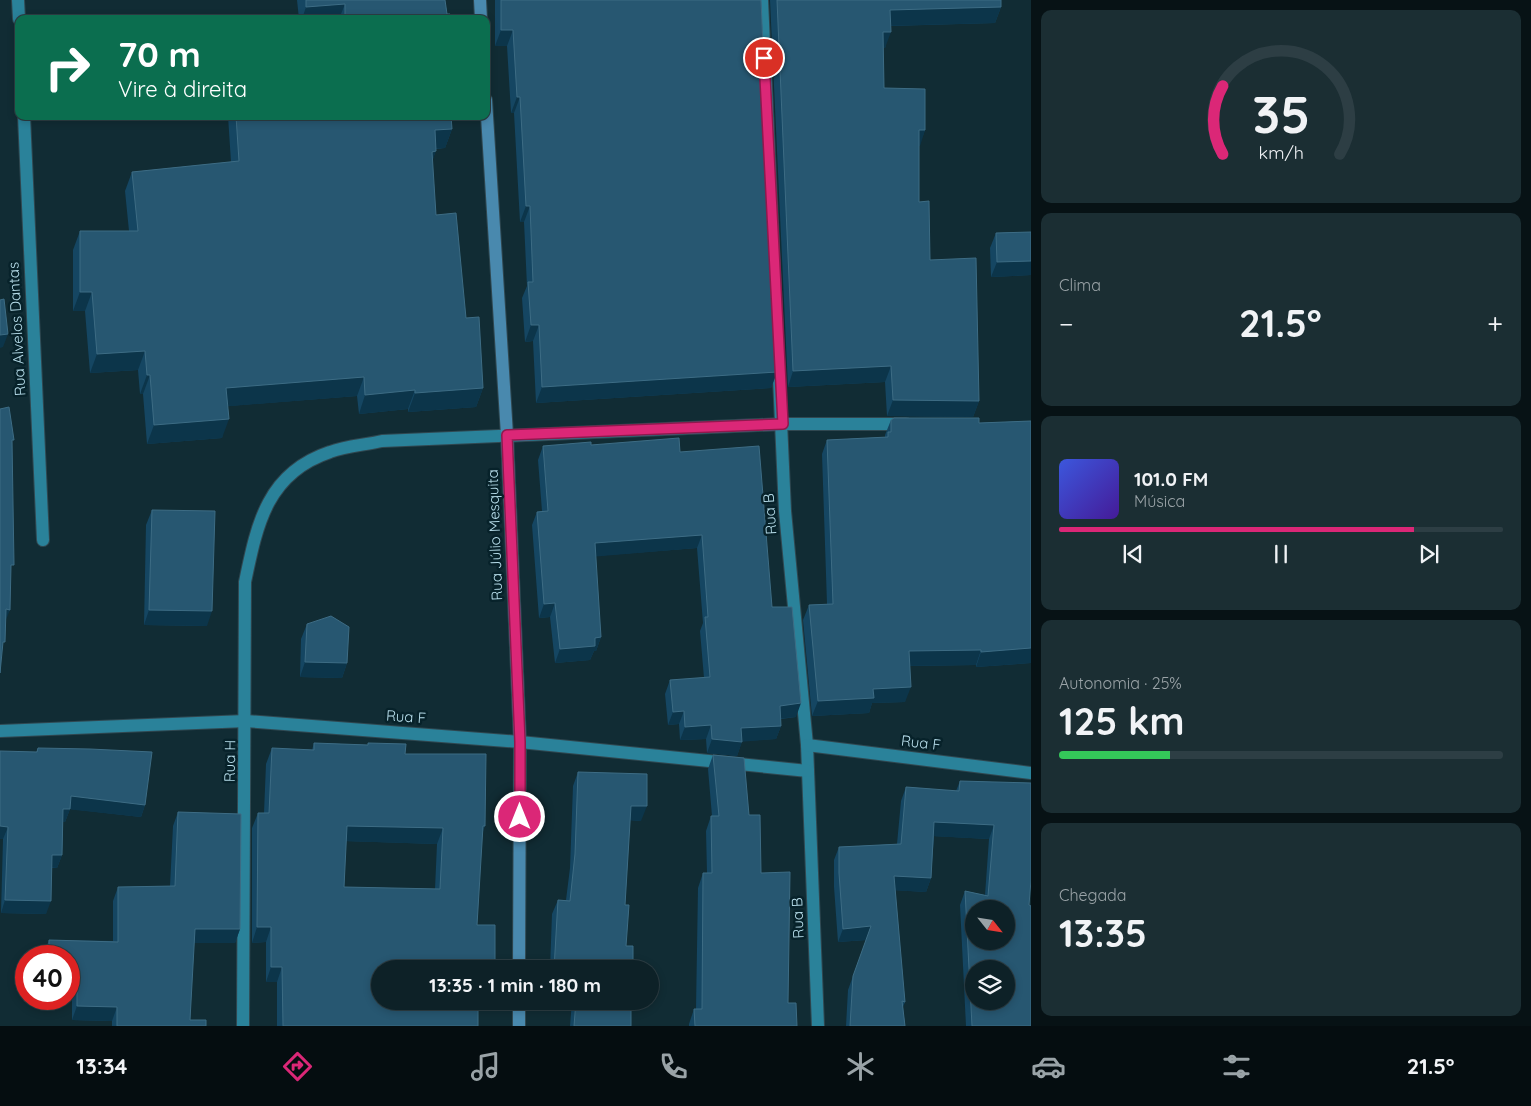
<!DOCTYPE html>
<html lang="pt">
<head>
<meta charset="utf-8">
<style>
	:root { --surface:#0d2127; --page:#1b2e33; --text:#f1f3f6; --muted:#9aa3a7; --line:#2d3e44; --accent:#db2777 }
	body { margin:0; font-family:Quicksand,sans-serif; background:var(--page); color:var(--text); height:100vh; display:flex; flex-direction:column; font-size:19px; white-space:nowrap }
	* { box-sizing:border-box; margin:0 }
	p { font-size:16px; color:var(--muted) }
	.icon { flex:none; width:28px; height:28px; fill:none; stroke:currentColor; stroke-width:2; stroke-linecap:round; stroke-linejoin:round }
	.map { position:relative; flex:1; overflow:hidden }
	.drawer { display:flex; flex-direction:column; gap:10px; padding:10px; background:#071215; width:500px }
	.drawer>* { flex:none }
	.banner { position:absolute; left:15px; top:15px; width:475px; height:105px; border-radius:10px; box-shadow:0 2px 8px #0003,0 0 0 1px var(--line); background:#0b6e4f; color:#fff; overflow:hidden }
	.needle { width:32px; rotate:120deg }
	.fabs { position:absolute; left:965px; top:900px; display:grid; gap:10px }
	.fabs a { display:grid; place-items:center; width:50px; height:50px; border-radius:50%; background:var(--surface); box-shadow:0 2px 8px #0003,0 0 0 1px var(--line); font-size:25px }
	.speed { position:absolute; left:15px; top:945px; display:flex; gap:10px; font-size:25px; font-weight:700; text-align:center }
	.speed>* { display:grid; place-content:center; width:65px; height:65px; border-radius:50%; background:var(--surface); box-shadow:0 2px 8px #0003,0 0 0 1px var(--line); line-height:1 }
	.speed .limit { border:8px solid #d22; background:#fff; color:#111 }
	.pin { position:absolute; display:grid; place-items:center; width:42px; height:42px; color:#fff; margin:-21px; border:2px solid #fff; border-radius:50%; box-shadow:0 1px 5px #0007 }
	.me { position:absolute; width:55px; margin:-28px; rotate:0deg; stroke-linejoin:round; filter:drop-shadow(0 0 4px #0008) }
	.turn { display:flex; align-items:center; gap:18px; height:105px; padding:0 20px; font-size:22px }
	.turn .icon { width:65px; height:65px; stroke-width:2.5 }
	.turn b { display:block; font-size:35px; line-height:42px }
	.big { font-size:38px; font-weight:700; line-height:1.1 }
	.drawer .tile { flex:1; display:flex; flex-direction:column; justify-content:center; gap:8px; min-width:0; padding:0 18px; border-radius:10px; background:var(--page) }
	.drawer .dial { align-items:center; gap:0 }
	.dial svg { height:130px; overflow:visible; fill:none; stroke:var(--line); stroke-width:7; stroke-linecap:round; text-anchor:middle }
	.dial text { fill:var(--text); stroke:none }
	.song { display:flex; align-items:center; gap:15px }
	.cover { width:60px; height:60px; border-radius:8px; background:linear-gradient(135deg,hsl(230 70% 55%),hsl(260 70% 35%)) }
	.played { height:5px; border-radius:2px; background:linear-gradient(90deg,var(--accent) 80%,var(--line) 80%) }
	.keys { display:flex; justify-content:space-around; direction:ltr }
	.heat { display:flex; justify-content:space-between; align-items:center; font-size:28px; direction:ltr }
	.charge { height:8px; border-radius:4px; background:linear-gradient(90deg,#34c759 25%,var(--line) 0) }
	.trip { position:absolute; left:371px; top:960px; width:288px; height:50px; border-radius:25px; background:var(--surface); box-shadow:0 2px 8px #0003,0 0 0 1px var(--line); font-weight:700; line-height:50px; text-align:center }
	.menu { display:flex; height:80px; justify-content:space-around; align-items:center; background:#050d10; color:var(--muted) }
	.menu .icon { width:35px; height:35px }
	.menu .selected { color:var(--accent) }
	.menu b { font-size:22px; color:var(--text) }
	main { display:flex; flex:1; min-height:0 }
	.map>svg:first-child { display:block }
</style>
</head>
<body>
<main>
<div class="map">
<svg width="1031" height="1026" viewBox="0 0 1031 1026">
	<rect width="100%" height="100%" fill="#112c34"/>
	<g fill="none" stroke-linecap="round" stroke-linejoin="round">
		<defs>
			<g id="street">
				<polyline points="18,0 19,19"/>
				<polyline points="762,0 785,511 807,745 818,1026"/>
				<polyline points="24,116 43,540"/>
				<polyline points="0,731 246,721 520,742 808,771"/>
				<polyline points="807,745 1031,773"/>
				<path d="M 243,1026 L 245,582 C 257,524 267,473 330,452 C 346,446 365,445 382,441 L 783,424 L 906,424"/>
			</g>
			<g id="secondary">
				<polyline points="480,0 481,19"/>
				<polyline points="486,100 507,435 520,742 519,969"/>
				<polyline points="519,1026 519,1001"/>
			</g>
		</defs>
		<use href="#street" stroke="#304851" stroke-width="14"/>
		<use href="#secondary" stroke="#304851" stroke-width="14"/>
		<use href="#street" stroke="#2a829a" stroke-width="12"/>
		<use href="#secondary" stroke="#4989ae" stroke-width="12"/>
	</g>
	<g fill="#154662" fill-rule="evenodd">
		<polygon points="297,0 445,0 447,14 450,19 299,19"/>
		<polygon points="495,0 761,0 777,372 771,388 536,403 533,341 525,342 522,298 527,286 524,222 520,222 514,113 511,113 507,46 495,46"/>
		<polygon points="770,0 1001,0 1001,7 995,23 890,26 885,48 883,48 884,88 925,130 919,146 919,202 930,260 979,401 973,417 887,416 885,382 788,387"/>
		<polygon points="228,116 451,116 452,129 445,148 436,149 432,162 436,215 466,318 483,388 476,407 408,412 408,409 359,414 357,396 228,406 222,438 147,444 143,394 140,394 138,370 90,373 85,311 73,311 73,250 80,231 129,231 125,191 132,172 231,162"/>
		<polygon points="1031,232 1031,275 991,277 990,248 996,233"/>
		<polygon points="891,420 979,423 1031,421 1031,663 976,667 976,665 910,666 905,702 872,703 869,713 812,716 803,620 809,605 827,604 822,454 827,440 885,437 885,435"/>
		<polygon points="591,445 680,452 772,607 796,717 781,719 781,726 776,739 742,741 737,756 707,753 706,739 680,740 679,724 668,725 665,694 670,680 704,678 700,631 703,623 697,548 595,556 601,637 596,651 594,651 590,660 555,663 550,617 539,618 532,525 537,512 542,511 538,460 543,446"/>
		<polygon points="152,510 207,626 144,625 146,525"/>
		<polygon points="307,624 347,663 342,678 300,677 301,639"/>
		<path d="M 314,743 L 368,745 L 368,743 L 405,754 L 485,826 L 380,1001 L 491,1001 L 489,1008 L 478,1008 L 478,1026 L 277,1026 L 277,982 L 266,982 L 266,942 L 252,943 L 252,828 L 258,813 L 264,813 L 266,764 L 272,748 L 312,750 ZM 346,841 L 437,844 L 435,889 L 344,887 Z"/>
		<polygon points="38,748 145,805 141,817 70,809 65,822 63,822 62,855 57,868 52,868 46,914 1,913 3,839 0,839"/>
		<polygon points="713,755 749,815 788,1003 797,1026 689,1026 689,1024 694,1009 696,1009 698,888 703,873 707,873 706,831 711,816 712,816 708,769"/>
		<polygon points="578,772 641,821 630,820 625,905 626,946 633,969 550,969 552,914 558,900 566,900 570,868 573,786"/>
		<polygon points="960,781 1031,783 1029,905 1031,1026 966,1026 960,905 965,891 985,895 989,839 934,836 931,878 926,892 895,890 905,1002 903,1007 905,1026 846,1026 848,990 866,940 838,942 834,887 834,860 839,847 897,844 901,801 906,787 956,791"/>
		<polygon points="178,812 240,929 235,943 194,943 190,1020 206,1026 112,1026 112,1021 72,1020 72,992 69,956 43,956 49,940 113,941 113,901 118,887 170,886 173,826"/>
		<polygon points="572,1001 631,1001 631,1026 570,1026"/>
	</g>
	<g fill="#0c354a">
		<polygon points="345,4 339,19 302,19 306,7"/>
		<polygon points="1001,7 995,23 884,26 890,10"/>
		<polygon points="501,30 513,30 507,46 495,46"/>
		<polygon points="883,32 891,32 885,48 877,48"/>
		<polygon points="517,97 520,97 514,113 511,113"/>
		<polygon points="452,129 445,148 428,149 435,130"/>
		<polygon points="919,130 925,130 920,146 913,146"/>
		<polygon points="436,151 429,170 432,152"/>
		<polygon points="526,206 530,206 524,222 520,222"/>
		<polygon points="1031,261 1031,275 991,277 997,262"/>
		<polygon points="80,292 92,292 85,311 73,311"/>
		<polygon points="531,325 539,325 533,341 525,342"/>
		<polygon points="8,334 3,347 0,348 0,335"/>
		<polygon points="145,351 138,370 90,373 97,354"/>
		<polygon points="891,366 885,382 788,387 793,371"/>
		<polygon points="777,372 771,388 536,403 542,387"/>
		<polygon points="147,375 150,375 143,394 140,394"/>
		<polygon points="364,377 357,396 219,407 226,388"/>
		<polygon points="483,388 476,407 408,412 415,393"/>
		<polygon points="415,390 408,409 359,414 365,395"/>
		<polygon points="893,400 979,401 973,417 887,416"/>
		<polygon points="229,419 222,438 147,444 154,425"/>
		<polygon points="702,535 697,548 590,557 595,543"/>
		<polygon points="555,603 550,617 539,618 544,604"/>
		<polygon points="6,609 10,610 5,622"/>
		<polygon points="149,610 212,611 207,626 144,625"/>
		<polygon points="601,637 596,651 594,651 590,660 555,663 560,649 595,638"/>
		<polygon points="1031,648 1031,663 976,667 981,652"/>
		<polygon points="981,650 976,665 903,666 909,651"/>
		<polygon points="305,662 347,663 342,678 300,677"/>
		<polygon points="911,687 905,702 872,703 869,713 812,716 818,701 873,689"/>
		<polygon points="801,703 796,717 775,719 780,706"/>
		<polygon points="684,711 679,724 668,725 673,712"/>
		<polygon points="711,725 706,739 680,740 685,727"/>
		<polygon points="781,726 776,739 738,742 742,742 737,756 707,753 712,739 741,728"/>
		<polygon points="71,796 145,805 141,817 66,809"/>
		<polygon points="631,806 647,806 641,821 626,820"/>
		<polygon points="63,809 70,809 65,822 58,822"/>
		<polygon points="934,822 994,825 989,839 929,836"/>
		<polygon points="0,826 8,827 3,839 0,839"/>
		<polygon points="347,826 443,828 437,844 341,841"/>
		<polygon points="483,826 485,826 480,841"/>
		<polygon points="52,855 62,855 57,868 47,867"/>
		<polygon points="894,876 931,878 926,892 889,890"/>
		<polygon points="5,900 51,901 46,914 1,913"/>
		<polygon points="871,926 866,940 838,942 843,929"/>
		<polygon points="257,927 271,927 266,942 252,943"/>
		<polygon points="195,929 240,929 235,943 190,943"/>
		<polygon points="271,967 282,967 277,982 266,982"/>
		<polygon points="69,978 77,978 72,992 69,992"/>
		<polygon points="475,1001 491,1001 489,1008 472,1008"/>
		<polygon points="77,1006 117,1007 112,1021 72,1020"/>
	</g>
	<g fill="#275771" stroke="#3d6c84" fill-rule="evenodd">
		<polygon points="306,0 445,0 447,14 450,14 450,19 345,19 345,4 306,7"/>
		<polygon points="501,0 761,0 777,372 542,387 539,325 531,325 528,282 533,282 530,206 526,206 520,97 517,97 513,30 501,30"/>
		<polygon points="777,0 1001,0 1001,7 890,10 891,32 883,32 884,88 925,89 925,130 919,130 919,202 929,201 930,260 976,258 979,401 893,400 891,366 793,371"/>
		<polygon points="236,116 451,116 452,129 435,130 436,151 432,152 436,215 456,213 466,318 479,317 483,388 415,393 415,390 365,395 364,377 226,388 229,419 154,425 150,375 147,375 145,351 97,354 92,292 80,292 80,231 138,231 132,172 239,161"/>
		<polygon points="1031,232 1031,261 997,262 996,233"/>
		<polygon points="4,299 8,334 0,335 0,300"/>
		<polygon points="9,407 14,440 12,440 14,565 11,565 10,610 6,609 5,642 3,642 0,673 0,409"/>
		<polygon points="894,418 979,418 979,423 1031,421 1031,648 981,652 981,650 909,651 911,687 873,689 874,698 818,701 809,605 833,604 827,440 888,437 888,432 891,432 891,420"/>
		<polygon points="679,438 680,452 759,446 772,607 792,607 801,703 780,706 781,726 741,728 742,742 712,739 711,725 685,727 684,711 673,712 670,680 710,677 705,617 708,617 702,535 595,543 601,637 595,638 595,646 560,649 555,603 544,604 537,512 548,511 543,446 591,442 591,445"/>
		<polygon points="152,510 215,511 212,611 149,610"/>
		<polygon points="331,616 349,627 347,663 305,662 307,624"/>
		<path d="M 314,743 L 368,745 L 368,743 L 406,744 L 405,754 L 486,754 L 485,826 L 483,826 L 477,925 L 495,925 L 495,969 L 380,969 L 380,1001 L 478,1001 L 478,1026 L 283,1026 L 282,967 L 271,967 L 271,927 L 257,927 L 258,813 L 269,813 L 272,748 L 314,750 ZM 347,826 L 443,828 L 440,889 L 344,887 Z"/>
		<polygon points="38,748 90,749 152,752 145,805 71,796 70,809 63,809 62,855 52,855 51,901 5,900 8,827 0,826 0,751 37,752"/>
		<polygon points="713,755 744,758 749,815 760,815 761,873 790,872 788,1003 796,1003 797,1026 695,1026 694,1009 702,1009 703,873 712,873 711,816 719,816"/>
		<polygon points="578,772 647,774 647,806 631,806 625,905 629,905 626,946 633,946 633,969 554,969 558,900 570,901 575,854"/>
		<path d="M 960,781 L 1031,783 L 1031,880 L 1029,905 L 1031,906 L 1031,1026 L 972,1026 L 965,891 L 988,896 L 994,825 L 934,822 L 931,878 L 894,876 L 905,1002 L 902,1001 L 905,1026 L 850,1026 L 853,976 L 871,926 L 843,929 L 839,873 L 839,847 L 901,844 L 906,787 L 959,791 ZM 974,909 L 1006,909 L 1006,941 L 974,941 ZM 974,969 L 1006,969 L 1006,1001 L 974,1001 Z"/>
		<polygon points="178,812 241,814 240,929 195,929 190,1020 206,1020 206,1026 117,1026 117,1007 77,1006 77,978 69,978 69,956 49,956 49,940 118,942 118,887 175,886"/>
		<polygon points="576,1001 631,1001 631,1026 574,1026"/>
	</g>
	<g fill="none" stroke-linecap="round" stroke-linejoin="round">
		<defs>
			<polyline id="route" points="520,817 520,742 507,435 783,424 764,58"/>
		</defs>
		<use href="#route" stroke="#8e194d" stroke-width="12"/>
		<use href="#route" stroke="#db2777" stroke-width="9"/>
	</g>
	<g text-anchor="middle" stroke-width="5" stroke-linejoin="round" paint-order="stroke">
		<g font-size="15" fill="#b7ddea" stroke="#07222a">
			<text transform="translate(17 329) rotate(-93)" y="5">Rua Alvelos Dantas</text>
			<text transform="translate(770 514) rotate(-94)" y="5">Rua B</text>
			<text transform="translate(495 535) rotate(-92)" y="5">Rua Júlio Mesquita</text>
			<text transform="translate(406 717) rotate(4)" y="5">Rua F</text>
			<text transform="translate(921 743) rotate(7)" y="5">Rua F</text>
			<text transform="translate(230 761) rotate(-89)" y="5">Rua H</text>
			<text transform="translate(798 918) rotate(-92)" y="5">Rua B</text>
		</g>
	</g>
</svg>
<div class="fabs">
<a><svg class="needle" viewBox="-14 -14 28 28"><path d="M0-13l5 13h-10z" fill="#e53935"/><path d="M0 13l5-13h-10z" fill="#9aa3a7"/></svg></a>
<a><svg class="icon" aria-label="layers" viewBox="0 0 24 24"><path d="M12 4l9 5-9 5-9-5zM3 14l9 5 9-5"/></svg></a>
</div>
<div class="speed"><div class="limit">40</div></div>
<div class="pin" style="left:764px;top:58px;background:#d93025"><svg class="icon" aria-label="arrive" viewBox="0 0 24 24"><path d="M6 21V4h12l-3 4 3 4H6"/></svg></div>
<svg class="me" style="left:520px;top:817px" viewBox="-20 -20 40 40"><circle r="17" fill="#db2777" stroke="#fff" stroke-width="3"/><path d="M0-11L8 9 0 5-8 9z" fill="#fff"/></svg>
<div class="trip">13:35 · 1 min · 180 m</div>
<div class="banner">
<div class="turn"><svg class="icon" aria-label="right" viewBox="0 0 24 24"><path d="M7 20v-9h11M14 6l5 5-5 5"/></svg><div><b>70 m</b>Vire à direita</div></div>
</div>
</div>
<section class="drawer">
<div class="tile dial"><svg viewBox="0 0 100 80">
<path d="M14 69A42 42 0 1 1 86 69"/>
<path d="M14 69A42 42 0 0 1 14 27" stroke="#db2777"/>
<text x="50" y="56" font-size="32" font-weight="700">35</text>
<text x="50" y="72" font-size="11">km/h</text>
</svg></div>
<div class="tile"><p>Clima</p>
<div class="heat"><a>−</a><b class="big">21.5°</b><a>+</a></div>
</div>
<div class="tile">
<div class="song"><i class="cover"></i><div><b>101.0 FM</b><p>Música</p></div></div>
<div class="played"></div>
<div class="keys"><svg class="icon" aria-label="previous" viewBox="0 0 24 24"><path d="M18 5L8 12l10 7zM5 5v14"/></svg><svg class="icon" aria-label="pause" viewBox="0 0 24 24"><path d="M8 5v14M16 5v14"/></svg><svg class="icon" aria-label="next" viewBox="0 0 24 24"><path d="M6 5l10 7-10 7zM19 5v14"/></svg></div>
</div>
<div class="tile"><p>Autonomia · 25%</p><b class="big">125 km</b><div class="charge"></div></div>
<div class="tile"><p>Chegada</p><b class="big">13:35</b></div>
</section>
</main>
<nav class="menu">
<b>13:34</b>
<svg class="icon selected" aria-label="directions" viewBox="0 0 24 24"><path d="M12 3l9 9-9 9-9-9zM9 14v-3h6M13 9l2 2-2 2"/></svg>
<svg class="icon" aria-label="music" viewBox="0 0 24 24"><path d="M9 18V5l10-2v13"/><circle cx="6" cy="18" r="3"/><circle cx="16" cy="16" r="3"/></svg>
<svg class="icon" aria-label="phone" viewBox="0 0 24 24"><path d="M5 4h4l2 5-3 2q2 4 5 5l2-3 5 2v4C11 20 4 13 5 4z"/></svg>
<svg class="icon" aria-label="climate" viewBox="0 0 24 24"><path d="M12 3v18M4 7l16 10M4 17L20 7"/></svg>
<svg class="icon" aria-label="car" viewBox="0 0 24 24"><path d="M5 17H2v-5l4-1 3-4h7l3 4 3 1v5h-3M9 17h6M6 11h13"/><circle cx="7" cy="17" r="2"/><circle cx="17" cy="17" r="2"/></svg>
<svg class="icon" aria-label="filters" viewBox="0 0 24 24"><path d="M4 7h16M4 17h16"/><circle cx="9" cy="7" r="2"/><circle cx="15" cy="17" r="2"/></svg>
<b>21.5°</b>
</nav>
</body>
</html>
